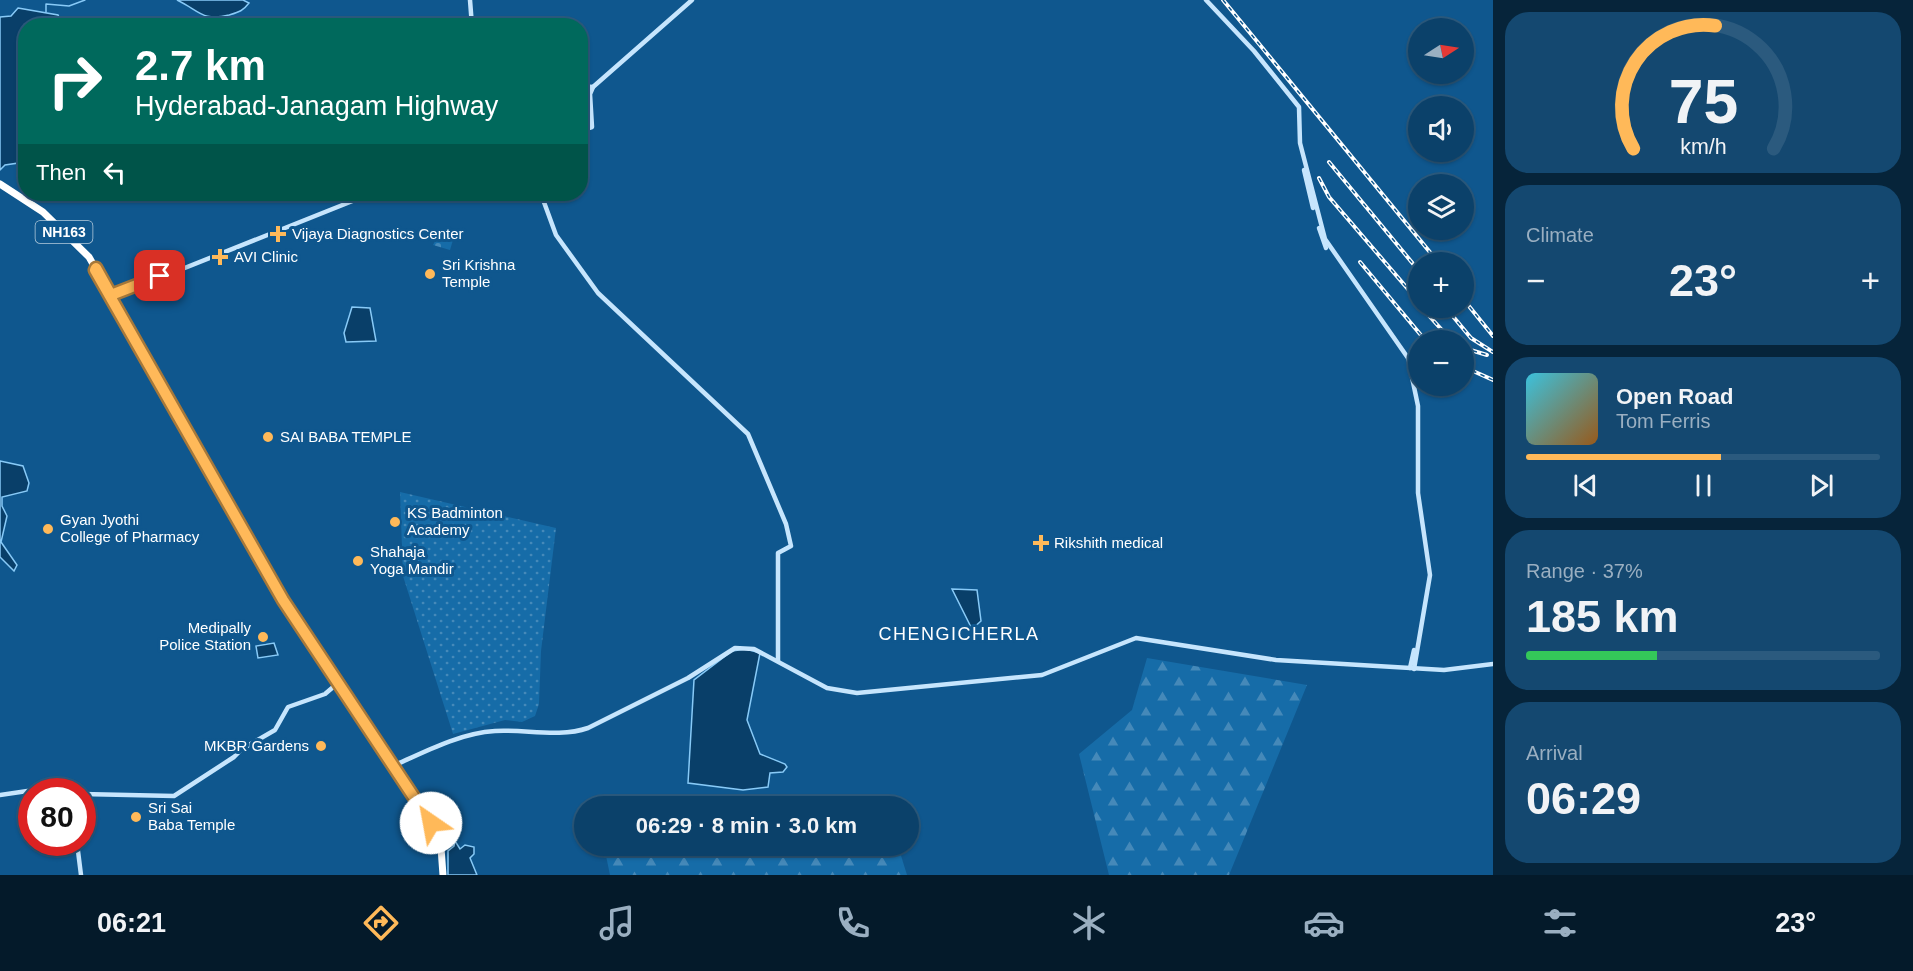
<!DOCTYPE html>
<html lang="en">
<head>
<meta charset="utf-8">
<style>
	:root { --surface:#0b416a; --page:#144870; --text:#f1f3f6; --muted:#9aafc1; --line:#2b5a7e; --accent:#ffb959 }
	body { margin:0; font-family:Helvetica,sans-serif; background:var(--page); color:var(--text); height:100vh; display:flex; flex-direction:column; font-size:22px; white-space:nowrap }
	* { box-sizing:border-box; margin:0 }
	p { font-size:20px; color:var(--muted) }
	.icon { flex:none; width:33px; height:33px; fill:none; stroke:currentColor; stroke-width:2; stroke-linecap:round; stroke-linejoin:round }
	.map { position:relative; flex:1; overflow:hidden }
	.drawer { display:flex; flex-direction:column; gap:12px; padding:12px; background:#06243a; width:420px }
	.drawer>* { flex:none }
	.banner { position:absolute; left:18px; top:18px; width:570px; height:183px; border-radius:24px; box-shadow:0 2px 4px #0004,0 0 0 2px var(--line); background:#00695c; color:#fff; overflow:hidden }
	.needle { width:39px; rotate:78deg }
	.controls { position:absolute; left:1408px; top:18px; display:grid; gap:12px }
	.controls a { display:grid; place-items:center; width:66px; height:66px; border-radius:50%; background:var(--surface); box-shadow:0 2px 4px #0004,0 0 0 2px var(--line); font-size:30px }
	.speed { position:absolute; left:18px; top:778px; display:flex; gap:12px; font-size:30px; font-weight:700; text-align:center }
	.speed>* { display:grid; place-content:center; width:78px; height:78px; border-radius:50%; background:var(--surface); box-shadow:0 2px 4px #0004,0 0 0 2px var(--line); line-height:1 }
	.speed .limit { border:9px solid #d22; background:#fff; color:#111 }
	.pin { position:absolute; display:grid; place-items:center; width:51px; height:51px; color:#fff; margin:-26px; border-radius:12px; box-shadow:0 3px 9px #0006 }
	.me { position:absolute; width:66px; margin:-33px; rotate:327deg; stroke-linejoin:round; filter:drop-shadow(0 0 4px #0008) }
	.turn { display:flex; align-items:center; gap:21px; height:126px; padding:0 18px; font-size:27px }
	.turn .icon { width:78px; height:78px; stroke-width:2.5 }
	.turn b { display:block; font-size:42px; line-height:51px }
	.then { display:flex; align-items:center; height:57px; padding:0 18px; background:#0003; gap:12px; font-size:22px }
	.big { font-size:45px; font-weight:800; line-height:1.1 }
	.drawer .tile { flex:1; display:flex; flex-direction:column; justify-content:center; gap:9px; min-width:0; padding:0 21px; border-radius:24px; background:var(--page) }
	.drawer .dial { align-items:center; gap:0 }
	.dial svg { height:156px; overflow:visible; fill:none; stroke:var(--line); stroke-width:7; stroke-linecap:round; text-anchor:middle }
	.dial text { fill:var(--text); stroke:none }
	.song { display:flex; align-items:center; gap:18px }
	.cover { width:72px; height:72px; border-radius:9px; background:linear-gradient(135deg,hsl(190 70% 55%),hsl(30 70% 35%)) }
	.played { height:6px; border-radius:3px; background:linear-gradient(90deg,var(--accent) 55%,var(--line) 55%) }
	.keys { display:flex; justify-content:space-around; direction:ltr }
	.heat { display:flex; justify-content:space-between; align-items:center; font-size:33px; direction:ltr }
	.charge { height:9px; border-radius:4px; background:linear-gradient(90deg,#34c759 37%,var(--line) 0) }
	.trip { position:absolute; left:574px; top:796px; width:345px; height:60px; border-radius:30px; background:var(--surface); box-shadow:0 2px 4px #0004,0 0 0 2px var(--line); font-weight:800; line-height:60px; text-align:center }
	.dock { display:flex; height:96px; justify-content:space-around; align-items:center; background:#041a2a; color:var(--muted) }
	.dock .icon { width:42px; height:42px }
	.dock .active { color:var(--accent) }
	.dock b { font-size:27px; color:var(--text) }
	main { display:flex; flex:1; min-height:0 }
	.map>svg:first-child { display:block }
</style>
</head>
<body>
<main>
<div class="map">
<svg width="1493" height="875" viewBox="0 0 1493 875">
	<defs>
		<pattern id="forest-firs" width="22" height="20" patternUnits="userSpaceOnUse" patternTransform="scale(1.5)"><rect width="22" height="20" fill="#166ca8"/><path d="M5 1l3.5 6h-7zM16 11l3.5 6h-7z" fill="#4589b9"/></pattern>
		<pattern id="cemetery-stones" width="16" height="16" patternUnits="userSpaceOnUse" patternTransform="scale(1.5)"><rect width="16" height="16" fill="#166ca8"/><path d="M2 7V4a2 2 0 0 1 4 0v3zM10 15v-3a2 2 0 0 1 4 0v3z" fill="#4589b9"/></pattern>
		<pattern id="park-dots" width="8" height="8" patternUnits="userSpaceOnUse" patternTransform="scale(1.5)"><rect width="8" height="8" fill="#166ca8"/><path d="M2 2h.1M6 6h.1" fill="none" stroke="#4589b9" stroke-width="1.8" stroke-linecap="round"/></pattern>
	</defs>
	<rect width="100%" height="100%" fill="#0f578e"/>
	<g fill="url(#forest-firs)">
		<polygon points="1147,658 1307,685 1229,875 1109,875 1079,754 1132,710"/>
		<polygon points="604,846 898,846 907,875 610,875"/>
	</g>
	<polygon fill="url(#cemetery-stones)" points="441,230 455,233 450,250 433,245"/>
	<polygon fill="url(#park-dots)" points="400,492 556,528 541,651 539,704 535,716 522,722 505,720 453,734 403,576"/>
	<g fill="#093f69" stroke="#88caf7" stroke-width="1.5">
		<path d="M 177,0 L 243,0 L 249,3 C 243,11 239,12 229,15 C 202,22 199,10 177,0 Z"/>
		<polygon points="18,8 58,15 62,25 26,26 25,162 5,165 0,170 0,17 11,16"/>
		<polygon points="352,307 370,308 376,341 346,342 344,333"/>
		<polygon points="0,461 23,466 29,483 27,491 2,497 2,506 7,516 1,542 17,565 14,571 0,557"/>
		<polygon points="952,589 977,590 981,621 972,629"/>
		<polygon points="274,643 278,655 258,658 256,646"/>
		<polygon points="746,649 760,653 747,720 760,754 785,764 787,767 783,772 770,773 768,787 743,790 688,783 694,680 732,651"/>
		<polygon points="455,841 460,849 465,845 474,847 474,854 470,858 477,875 448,875 448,851 454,846"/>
	</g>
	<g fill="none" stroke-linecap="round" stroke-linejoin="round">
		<polyline stroke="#88caf7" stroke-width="1.5" points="46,12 46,4 69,6 85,0"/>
		<g stroke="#c6e5fd" stroke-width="4.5">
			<polyline points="470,0 472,26"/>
			<polyline points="1206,0 1254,51 1299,107 1300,143 1325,239 1408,358 1418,406 1418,493 1430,575 1414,669"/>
			<polyline points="580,86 593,87"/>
			<polyline points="580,131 592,127 590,94 593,87 692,0"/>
			<polyline points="1304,170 1313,208"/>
			<polyline points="541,194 556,235 598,293 748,434 786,524 791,546 778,553 778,661"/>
			<polyline points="1319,228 1326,248"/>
			<polyline points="112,297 370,194"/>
			<polyline points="1410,668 1414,650"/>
			<path d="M 393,766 C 424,752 460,733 495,731 C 525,729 559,738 588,728 L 688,678 L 735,648 L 754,649 L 827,688 L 857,693 L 1042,675 L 1136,638 L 1276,660 L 1444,670 L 1493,664"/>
			<polyline points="82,794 174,796 234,757 242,749 275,730 288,707 325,694 339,682"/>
			<polyline points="0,795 41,789 54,792"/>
			<polyline points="77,843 81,875"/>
		</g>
		<polyline stroke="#fff" stroke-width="7" points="0,184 43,212 89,257 284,598 434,824 441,848 443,875"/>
		<defs>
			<g id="rail">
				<polyline points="1223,0 1438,262"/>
				<polyline points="1329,162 1419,271"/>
				<polyline points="1319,178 1329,197 1419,302"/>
				<polyline points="1360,262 1425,340"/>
				<polyline points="1464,300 1493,336"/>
				<polyline points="1422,308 1451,340"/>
				<polyline points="1446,308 1471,338 1493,352"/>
				<polyline points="1464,348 1487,355"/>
				<polyline points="1464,367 1493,380"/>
			</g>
		</defs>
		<use href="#rail" stroke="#fff" stroke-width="4"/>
		<use href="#rail" stroke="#0f578e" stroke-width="1.5" stroke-dasharray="4.5" stroke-linecap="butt"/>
	</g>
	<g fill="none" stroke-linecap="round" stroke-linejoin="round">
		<defs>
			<polyline id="route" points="160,276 111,295 96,268 95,270 283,600 431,823"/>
		</defs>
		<use href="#route" stroke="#a6783a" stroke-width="15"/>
		<use href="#route" stroke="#ffb959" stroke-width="10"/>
	</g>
	<g fill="#ffb959" stroke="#0f578e" stroke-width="2">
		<path d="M275 225h6v6h6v6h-6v6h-6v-6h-6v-6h6z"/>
		<path d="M217 248h6v6h6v6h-6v6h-6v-6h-6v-6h6z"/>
		<circle cx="430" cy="274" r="6"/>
		<circle cx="268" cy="437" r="6"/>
		<circle cx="395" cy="522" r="6"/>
		<circle cx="48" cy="529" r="6"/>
		<path d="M1038 534h6v6h6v6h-6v6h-6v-6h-6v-6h6z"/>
		<circle cx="358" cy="561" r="6"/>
		<circle cx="263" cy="637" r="6"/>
		<circle cx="321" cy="746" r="6"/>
		<circle cx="136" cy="817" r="6"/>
	</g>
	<g text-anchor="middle" stroke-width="6" stroke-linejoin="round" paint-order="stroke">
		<rect fill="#0f578e" stroke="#b7cddd" stroke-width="1.5" x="35.5" y="221" width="57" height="22" rx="4.5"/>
		<g font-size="14" font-weight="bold" fill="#fff">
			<text x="64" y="237">NH163</text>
		</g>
		<g font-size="15" fill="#fff" stroke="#0f578e" text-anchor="start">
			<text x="292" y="239">Vijaya Diagnostics Center</text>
			<text x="234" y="262">AVI Clinic</text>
			<text x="442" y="270">Sri Krishna<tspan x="442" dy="17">Temple</tspan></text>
			<text x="280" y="442">SAI BABA TEMPLE</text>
			<text x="407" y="518">KS Badminton<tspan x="407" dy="17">Academy</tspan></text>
			<text x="60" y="525">Gyan Jyothi<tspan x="60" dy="17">College of Pharmacy</tspan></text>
			<text x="1054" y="548">Rikshith medical</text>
			<text x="370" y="557">Shahaja<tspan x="370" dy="17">Yoga Mandir</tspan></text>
			<text x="251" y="633" text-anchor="end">Medipally<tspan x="251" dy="17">Police Station</tspan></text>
			<text x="309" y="751" text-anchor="end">MKBR Gardens</text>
			<text x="148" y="813">Sri Sai<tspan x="148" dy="17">Baba Temple</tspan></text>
		</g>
		<g font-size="18" letter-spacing="1.5" fill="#fff" stroke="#0f578e">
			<text x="959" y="640">CHENGICHERLA</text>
		</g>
	</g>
</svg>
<div class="controls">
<a><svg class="needle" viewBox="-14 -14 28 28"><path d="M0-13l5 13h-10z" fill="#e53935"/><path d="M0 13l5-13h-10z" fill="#9aafc1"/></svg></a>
<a><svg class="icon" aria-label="sound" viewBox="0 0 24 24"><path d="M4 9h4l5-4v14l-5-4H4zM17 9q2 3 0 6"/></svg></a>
<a><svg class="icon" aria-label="layers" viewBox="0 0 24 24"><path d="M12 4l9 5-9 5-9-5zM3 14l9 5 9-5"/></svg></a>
<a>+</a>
<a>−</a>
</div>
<div class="speed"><div class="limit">80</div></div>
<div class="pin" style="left:160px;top:276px;background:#d93025"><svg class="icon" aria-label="arrive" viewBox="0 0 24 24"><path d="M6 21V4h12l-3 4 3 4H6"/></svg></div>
<svg class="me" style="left:431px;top:823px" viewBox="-20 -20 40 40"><circle r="19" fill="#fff"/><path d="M0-13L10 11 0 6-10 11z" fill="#ffb959"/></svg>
<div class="trip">06:29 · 8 min · 3.0 km</div>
<div class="banner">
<div class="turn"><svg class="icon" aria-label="right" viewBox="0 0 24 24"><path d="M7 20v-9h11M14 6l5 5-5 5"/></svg><div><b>2.7 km</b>Hyderabad-Janagam Highway</div></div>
<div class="then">Then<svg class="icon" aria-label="left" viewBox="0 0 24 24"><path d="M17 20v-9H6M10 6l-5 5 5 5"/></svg></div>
</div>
</div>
<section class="drawer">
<div class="tile dial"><svg viewBox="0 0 100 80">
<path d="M14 69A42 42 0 1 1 86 69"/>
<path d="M14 69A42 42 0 0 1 56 6" stroke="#ffb959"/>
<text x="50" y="56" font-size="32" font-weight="700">75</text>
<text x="50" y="72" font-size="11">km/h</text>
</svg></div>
<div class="tile"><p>Climate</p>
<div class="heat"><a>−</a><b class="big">23°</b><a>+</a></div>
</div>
<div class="tile">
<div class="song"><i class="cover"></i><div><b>Open Road</b><p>Tom Ferris</p></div></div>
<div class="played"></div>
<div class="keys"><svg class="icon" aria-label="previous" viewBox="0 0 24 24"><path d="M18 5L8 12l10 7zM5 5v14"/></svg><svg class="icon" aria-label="pause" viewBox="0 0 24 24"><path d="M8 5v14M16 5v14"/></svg><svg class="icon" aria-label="next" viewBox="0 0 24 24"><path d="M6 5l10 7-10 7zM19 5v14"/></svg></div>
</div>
<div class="tile"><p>Range · 37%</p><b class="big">185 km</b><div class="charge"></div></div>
<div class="tile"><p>Arrival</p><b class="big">06:29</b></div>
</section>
</main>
<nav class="dock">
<b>06:21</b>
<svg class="icon active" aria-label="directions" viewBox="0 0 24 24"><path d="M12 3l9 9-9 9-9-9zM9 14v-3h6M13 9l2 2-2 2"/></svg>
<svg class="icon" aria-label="music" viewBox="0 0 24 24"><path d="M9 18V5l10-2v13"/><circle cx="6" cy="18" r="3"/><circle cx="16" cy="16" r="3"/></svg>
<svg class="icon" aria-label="phone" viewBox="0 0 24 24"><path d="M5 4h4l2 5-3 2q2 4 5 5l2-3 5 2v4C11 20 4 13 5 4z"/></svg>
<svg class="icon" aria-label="climate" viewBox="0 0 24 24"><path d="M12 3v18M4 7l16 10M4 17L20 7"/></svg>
<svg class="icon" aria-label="car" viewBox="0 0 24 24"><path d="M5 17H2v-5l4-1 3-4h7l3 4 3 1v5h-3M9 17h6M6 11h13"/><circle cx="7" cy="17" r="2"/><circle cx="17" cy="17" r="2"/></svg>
<svg class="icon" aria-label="filters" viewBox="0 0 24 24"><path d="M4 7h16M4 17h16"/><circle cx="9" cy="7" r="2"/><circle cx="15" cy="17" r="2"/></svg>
<b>23°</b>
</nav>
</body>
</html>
